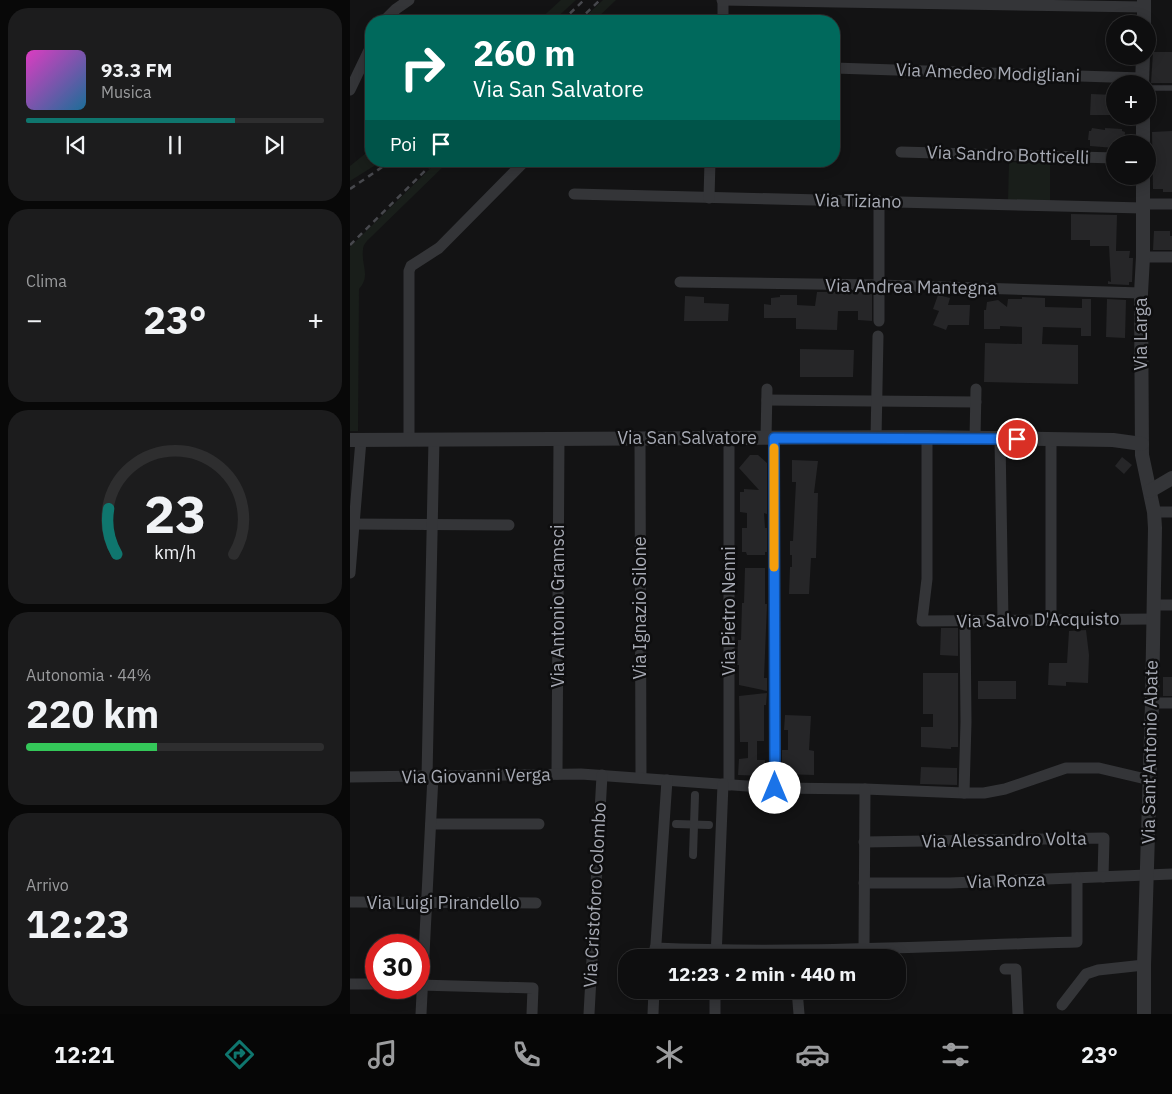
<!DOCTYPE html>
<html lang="it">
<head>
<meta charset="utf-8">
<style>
	:root { --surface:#0e0e0f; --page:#1c1c1d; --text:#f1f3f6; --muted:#9b9c9e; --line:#2e2e2f; --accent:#0f766e }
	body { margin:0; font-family:"IBM Plex Sans",sans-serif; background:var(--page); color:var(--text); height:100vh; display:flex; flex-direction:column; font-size:19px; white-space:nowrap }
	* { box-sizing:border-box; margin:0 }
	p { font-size:16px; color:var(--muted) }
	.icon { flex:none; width:28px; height:28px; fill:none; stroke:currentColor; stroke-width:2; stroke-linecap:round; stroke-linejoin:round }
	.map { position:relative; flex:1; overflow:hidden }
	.details { display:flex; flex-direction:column; gap:8px; padding:8px; background:#080808; width:350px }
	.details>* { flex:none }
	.hud { position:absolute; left:15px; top:15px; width:475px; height:152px; border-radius:20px; box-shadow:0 2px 12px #0003,0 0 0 1px var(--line); background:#00695c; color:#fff; overflow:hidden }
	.buttons { position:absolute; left:756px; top:15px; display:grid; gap:10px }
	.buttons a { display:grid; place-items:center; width:50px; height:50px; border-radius:50%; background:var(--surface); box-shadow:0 2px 12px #0003,0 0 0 1px var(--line); font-size:25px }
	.speed { position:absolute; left:15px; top:934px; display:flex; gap:10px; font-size:25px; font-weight:700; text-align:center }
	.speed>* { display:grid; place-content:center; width:65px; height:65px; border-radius:50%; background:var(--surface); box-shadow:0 2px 12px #0003,0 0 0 1px var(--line); line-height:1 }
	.speed .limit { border:8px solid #d22; background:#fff; color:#111 }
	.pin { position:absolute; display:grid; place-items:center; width:42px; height:42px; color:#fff; margin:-21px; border:2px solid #fff; border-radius:50%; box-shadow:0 1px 5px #0007 }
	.me { position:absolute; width:55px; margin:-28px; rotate:0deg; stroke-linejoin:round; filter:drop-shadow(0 0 4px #0008) }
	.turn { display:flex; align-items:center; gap:18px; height:105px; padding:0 25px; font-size:22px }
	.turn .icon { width:65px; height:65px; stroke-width:2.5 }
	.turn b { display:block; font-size:35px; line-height:42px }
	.then { display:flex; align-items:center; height:48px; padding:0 25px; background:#0003; gap:10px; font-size:19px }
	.big { font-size:38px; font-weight:700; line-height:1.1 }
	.details .card { flex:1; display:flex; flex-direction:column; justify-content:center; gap:8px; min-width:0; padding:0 18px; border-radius:20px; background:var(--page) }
	.details .dial { align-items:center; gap:0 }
	.dial svg { height:130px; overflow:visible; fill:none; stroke:var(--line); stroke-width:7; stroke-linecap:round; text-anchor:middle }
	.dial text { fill:var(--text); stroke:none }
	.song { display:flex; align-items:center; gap:15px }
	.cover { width:60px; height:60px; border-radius:8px; background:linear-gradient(135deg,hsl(310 70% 55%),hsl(200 70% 35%)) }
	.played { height:5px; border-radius:2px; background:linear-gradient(90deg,var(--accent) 70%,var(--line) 70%) }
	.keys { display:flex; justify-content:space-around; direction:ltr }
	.heat { display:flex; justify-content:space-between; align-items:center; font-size:28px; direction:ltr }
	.charge { height:8px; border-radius:4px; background:linear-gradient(90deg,#34c759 44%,var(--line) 0) }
	.trip { position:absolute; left:268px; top:949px; width:288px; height:50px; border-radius:20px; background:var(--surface); box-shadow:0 2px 12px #0003,0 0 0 1px var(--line); font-weight:700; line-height:50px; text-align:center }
	.tab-bar { display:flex; height:80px; justify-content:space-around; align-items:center; background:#060606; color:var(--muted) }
	.tab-bar .icon { width:35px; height:35px }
	.tab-bar .on { color:var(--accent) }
	.tab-bar b { font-size:22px; color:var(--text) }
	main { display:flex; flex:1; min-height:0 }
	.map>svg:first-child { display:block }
</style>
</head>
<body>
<main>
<section class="details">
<div class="card">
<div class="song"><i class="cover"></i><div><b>93.3 FM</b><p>Musica</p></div></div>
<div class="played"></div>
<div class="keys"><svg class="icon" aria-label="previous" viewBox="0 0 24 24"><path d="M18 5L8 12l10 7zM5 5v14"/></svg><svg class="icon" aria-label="pause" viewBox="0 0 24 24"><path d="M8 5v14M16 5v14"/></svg><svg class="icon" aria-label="next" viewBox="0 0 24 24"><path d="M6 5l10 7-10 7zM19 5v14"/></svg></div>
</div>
<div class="card"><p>Clima</p>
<div class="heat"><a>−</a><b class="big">23°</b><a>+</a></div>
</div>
<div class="card dial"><svg viewBox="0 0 100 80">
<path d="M14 69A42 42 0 1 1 86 69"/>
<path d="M14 69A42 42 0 0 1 9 41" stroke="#0f766e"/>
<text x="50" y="56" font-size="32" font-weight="700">23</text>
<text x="50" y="72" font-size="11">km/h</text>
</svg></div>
<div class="card"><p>Autonomia · 44%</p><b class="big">220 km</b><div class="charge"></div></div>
<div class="card"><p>Arrivo</p><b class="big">12:23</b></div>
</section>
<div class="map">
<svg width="822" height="1014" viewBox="0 0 822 1014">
	<rect width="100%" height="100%" fill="#131314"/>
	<g fill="#191e1a">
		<polygon points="211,0 226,0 203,21 188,21"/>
		<polygon points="253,0 266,0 244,21 231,21"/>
		<polygon points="21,149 21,161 32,161 0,181 0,166"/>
		<path d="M 88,161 L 99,161 L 22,236 C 18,240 13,244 13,250 C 11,265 21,276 9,289 L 8,431 L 0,431 L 0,247 Z"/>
		<polygon points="659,162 700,163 700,201 658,200"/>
	</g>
	<g fill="#262628">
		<polygon points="803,52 822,52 822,83 801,83"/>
		<polygon points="741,94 765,95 765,115 740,115"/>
		<polygon points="742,128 755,130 755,128 772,129 772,131 775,132 774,144 765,144 765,148 740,146 740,140 738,140 739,131 741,131"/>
		<polygon points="822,131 822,192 813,192 813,189 803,189 802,132"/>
		<polygon points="721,214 767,215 766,251 780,251 779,258 783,258 782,282 779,282 779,285 758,284 758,281 761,282 759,246 740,246 740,240 721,240"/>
		<polygon points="804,231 820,231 820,236 822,236 822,250 803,250"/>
		<polygon points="467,292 522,292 522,321 508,320 508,311 488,311 487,330 446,329 446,318 414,318 414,304 421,305 421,298 430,297 430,295 447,295 447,305 465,306"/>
		<polygon points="588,295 600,298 598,305 620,305 619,325 598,325 596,330 583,325 589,311 583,309"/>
		<polygon points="335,296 354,297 354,303 379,304 378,321 334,321"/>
		<polygon points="672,297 695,298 695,307 732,308 732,299 741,299 741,336 731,336 731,328 693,327 692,344 728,345 728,384 634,382 635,343 672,344 672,327 650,326 650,329 634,329 634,310 636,310 637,302 648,300 657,307 658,299 672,299"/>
		<polygon points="757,299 776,300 775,338 756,337"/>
		<polygon points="450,349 504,350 503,377 450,377"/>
		<polygon points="400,455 408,455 417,463 417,514 414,513 415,528 417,528 417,552 415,552 415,555 397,555 396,552 392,552 392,528 397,528 397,513 390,512 390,492 394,492 394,489 409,490 389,468"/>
		<polygon points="772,457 782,465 774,474 765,466"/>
		<polygon points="442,460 468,461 464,493 468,493 466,558 461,558 459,594 439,594 440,567 442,567 442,555 440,555 440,541 443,541 446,482 442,482"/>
		<polygon points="395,568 415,568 415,604 417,604 414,678 417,678 417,691 389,685 389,665 387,665 388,640 391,640 392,603 394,603"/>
		<polygon points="591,628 608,628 608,656 590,655"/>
		<polygon points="736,630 739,655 738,683 716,682 716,686 698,685 699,663 717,663 719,631"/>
		<polygon points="573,673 608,673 608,747 601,747 601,749 571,747 571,727 583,727 583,714 573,714"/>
		<rect x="813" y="677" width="9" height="19"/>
		<rect x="628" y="681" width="38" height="18"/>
		<polygon points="417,693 416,705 414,705 414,741 407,741 407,760 415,760 415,776 388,775 389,759 398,758 398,742 390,742 389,696"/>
		<polygon points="435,715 461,716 459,750 464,751 464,775 432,774 432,750 438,750 438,730 434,730"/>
		<polygon points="571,767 607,768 607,785 570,784"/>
	</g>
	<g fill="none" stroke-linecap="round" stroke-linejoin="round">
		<polyline stroke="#343538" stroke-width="5.5" points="798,88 822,88"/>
		<g stroke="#343538" stroke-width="8">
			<polyline points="326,824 359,825"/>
			<polyline points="343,855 345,795"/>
		</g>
		<g stroke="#343538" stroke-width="11">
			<polyline points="372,0 794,7"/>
			<polyline points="34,21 46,9 59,0"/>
			<polyline points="373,21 373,0"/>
			<polyline points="484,68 792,78"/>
			<polyline points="0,90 21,46"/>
			<polyline points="551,152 765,158"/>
			<polyline points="224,194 793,208"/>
			<polyline points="359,198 360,161"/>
			<polyline points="793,204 822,204"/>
			<polyline points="793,257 822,257"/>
			<polyline points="330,282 529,285 791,293"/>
			<polyline points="529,321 529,201"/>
			<polyline points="417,400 626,402"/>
			<polyline points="577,437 577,579 572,621 803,619"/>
			<polyline points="290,438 291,778"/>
			<polyline points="379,438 379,785"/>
			<polyline points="416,438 417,389"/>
			<polyline points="424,438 425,788"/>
			<polyline points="526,438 528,336"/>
			<polyline points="625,438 626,389"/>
			<polyline points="650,439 653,620"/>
			<polyline points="59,440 59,271 61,266 89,248 175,161"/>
			<polyline points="701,440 701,620"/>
			<polyline points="804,512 822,512"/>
			<polyline points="0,524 159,525"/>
			<polyline points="0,573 11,440"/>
			<polyline points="803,605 822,605"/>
			<polyline points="802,703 822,703"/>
			<polyline points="207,774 209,438"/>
			<polyline points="0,777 231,774 425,788 515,789 614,793 634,793 655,789 716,768 749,768 800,780"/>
			<polyline points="77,777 84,439"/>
			<polyline points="614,793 616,722 615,621"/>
			<polyline points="81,824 189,824"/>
			<polyline points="514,842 754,838 753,877"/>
			<polyline points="514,883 600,883 822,874"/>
			<polyline points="0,902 186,903"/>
			<polyline points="514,947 515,789"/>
			<path d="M 305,948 C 445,954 586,946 727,942 L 727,878"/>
			<polyline points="305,958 317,780"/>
			<polyline points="366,958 373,784"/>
			<polyline points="655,969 666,969 668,1014"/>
			<polyline points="0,984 26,984"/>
			<polyline points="69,985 183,988 182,1014"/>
			<polyline points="447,990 449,1014"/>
			<polyline points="712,1005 736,974 748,970 794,965"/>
			<polyline points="71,1014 83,776"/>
			<polyline points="239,1014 252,775"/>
			<polyline points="303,1014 304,990"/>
			<polyline points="365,1014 365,990"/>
		</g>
		<g stroke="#343538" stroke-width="14">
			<polyline points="794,24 794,0"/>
			<polyline points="792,84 793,56"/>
			<polyline points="793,116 793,144"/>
			<polyline points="793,176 793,257 791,293 792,455 804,512 805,528 802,703 794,965 794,1014"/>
			<polyline points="0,440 577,437 763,440 792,444"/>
			<polyline points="800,491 822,478"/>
		</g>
		<g stroke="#47484d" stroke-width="2.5" stroke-dasharray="6 5" stroke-linecap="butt">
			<polyline points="212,21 234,0"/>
			<polyline points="228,21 250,0"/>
			<polyline points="0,189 41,161"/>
			<polyline points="0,245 85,161"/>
		</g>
	</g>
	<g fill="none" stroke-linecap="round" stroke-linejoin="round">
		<defs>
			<polyline id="route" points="425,788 424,438 667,439"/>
		</defs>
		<use href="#route" stroke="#114b97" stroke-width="12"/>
		<use href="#route" stroke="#1a73e8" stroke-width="9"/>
		<polyline stroke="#f59e0b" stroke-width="9" points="424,448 424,567"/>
	</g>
	<g text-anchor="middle" stroke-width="5" stroke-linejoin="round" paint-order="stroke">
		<g font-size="18" fill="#a6a9b3" stroke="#0e0e0f">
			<text transform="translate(638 73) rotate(2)" y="6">Via Amedeo Modigliani</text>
			<text transform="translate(658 155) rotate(2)" y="6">Via Sandro Botticelli</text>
			<text transform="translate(508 201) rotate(1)" y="6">Via Tiziano</text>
			<text transform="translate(561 287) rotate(1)" y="6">Via Andrea Mantegna</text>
			<text transform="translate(791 334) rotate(-90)" y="6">Via Larga</text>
			<text x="337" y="444">Via San Salvatore</text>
			<text transform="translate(208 606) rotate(-90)" y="6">Via Antonio Gramsci</text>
			<text transform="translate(290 608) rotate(-90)" y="6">Via Ignazio Silone</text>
			<text transform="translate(379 611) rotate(-90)" y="6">Via Pietro Nenni</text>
			<text transform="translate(688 620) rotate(-1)" y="6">Via Salvo D'Acquisto</text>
			<text transform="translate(800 752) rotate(-89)" y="6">Via Sant'Antonio Abate</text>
			<text transform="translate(126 776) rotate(-1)" y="6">Via Giovanni Verga</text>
			<text transform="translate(654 840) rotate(-1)" y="6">Via Alessandro Volta</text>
			<text transform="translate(656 881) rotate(-2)" y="6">Via Ronza</text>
			<text transform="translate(245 895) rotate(-87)" y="6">Via Cristoforo Colombo</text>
			<text x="93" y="909">Via Luigi Pirandello</text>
		</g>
	</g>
</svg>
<div class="buttons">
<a><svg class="icon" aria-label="search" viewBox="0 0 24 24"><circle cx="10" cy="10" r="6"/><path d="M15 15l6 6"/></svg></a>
<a>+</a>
<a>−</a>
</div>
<div class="speed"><div class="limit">30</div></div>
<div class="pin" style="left:667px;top:439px;background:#d93025"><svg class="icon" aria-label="arrive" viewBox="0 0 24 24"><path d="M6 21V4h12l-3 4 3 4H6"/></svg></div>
<svg class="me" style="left:425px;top:788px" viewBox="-20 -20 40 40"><circle r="19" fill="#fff"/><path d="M0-13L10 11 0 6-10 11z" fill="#1a73e8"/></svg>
<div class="trip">12:23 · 2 min · 440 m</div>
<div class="hud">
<div class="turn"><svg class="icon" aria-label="right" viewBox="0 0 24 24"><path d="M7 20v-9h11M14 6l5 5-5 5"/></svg><div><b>260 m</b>Via San Salvatore</div></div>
<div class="then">Poi<svg class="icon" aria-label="arrive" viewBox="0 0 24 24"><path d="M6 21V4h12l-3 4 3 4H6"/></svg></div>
</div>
</div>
</main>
<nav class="tab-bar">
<b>12:21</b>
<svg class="icon on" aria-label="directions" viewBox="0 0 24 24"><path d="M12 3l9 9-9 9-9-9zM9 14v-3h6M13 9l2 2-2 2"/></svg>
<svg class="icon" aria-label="music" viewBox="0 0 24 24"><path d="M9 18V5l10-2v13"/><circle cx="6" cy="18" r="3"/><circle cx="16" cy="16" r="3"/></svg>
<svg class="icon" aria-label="phone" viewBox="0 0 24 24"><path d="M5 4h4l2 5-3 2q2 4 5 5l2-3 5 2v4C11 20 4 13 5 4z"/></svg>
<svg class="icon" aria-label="climate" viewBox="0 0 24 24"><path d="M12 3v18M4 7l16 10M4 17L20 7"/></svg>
<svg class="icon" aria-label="car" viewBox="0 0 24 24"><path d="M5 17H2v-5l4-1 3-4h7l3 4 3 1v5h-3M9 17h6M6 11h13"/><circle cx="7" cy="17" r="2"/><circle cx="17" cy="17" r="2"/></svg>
<svg class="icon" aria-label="filters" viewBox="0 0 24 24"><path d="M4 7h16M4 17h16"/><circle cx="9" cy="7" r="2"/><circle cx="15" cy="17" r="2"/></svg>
<b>23°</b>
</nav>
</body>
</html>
